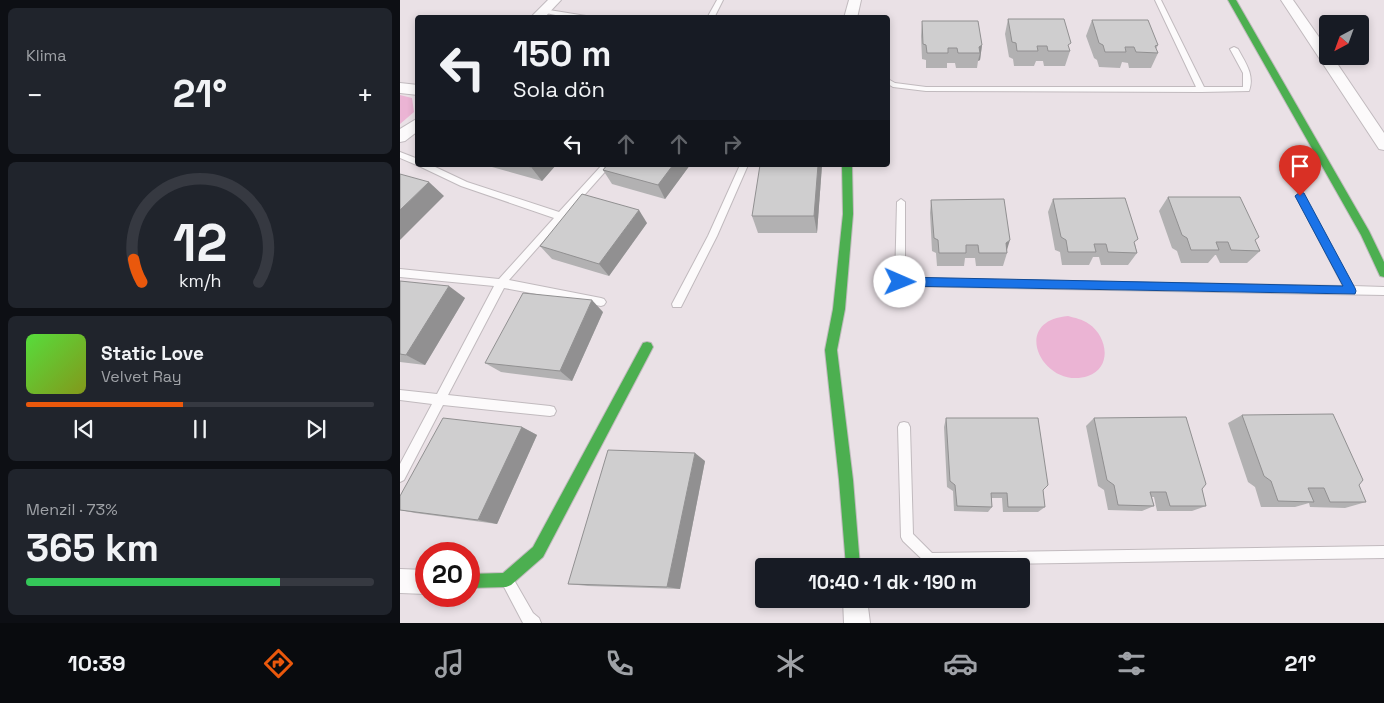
<!DOCTYPE html>
<html lang="tr">
<head>
<meta charset="utf-8">
<style>
	:root { --surface:#171b24; --page:#20242c; --text:#f1f3f6; --muted:#9ea1a6; --line:#363941; --accent:#ea580c }
	body { margin:0; font-family:"Space Grotesk",sans-serif; background:var(--page); color:var(--text); height:100vh; display:flex; flex-direction:column; font-size:19px; white-space:nowrap }
	* { box-sizing:border-box; margin:0 }
	p { font-size:16px; color:var(--muted) }
	.icon { flex:none; width:28px; height:28px; fill:none; stroke:currentColor; stroke-width:2; stroke-linecap:round; stroke-linejoin:round }
	.map { position:relative; flex:1; overflow:hidden }
	.drawer { display:flex; flex-direction:column; gap:8px; padding:8px; background:#0d0f14; width:400px }
	.drawer>* { flex:none }
	.banner { position:absolute; left:15px; top:15px; width:475px; height:152px; border-radius:5px; box-shadow:0 2px 8px #0003; background:#171b24; color:var(--text); overflow:hidden }
	.needle { width:32px; rotate:221deg }
	.fabs { position:absolute; left:919px; top:15px; display:grid; gap:10px }
	.fabs a { display:grid; place-items:center; width:50px; height:50px; border-radius:5px; background:var(--surface); box-shadow:0 2px 8px #0003; font-size:25px }
	.speed { position:absolute; left:15px; top:542px; display:flex; gap:10px; font-size:25px; font-weight:700; text-align:center }
	.speed>* { display:grid; place-content:center; width:65px; height:65px; border-radius:50%; background:var(--surface); box-shadow:0 2px 8px #0003; line-height:1 }
	.speed .limit { border:8px solid #d22; background:#fff; color:#111 }
	.pin { position:absolute; display:grid; place-items:center; width:42px; height:42px; color:#fff; margin:-51px -21px; border-radius:50% 50% 50% 0; rotate:-45deg; box-shadow:0 0 5px #0007 }
	.pin .icon { rotate:45deg }
	.me { position:absolute; width:55px; margin:-28px; rotate:91deg; stroke-linejoin:round; filter:drop-shadow(0 0 4px #0008) }
	.turn { display:flex; align-items:center; gap:18px; height:105px; padding:0 15px; font-size:22px }
	.turn .icon { width:65px; height:65px; stroke-width:2.5 }
	.turn b { display:block; font-size:35px; line-height:42px }
	.lanes { display:flex; align-items:center; height:48px; padding:0 15px; background:#0003; justify-content:center; gap:25px; direction:ltr }
	.lanes .off { opacity:.35 }
	.big { font-size:38px; font-weight:800; line-height:1.1 }
	.drawer .tile { flex:1; display:flex; flex-direction:column; justify-content:center; gap:8px; min-width:0; padding:0 18px; border-radius:8px; background:var(--page) }
	.drawer .dial { align-items:center; gap:0 }
	.dial svg { height:130px; overflow:visible; fill:none; stroke:var(--line); stroke-width:7; stroke-linecap:round; text-anchor:middle }
	.dial text { fill:var(--text); stroke:none }
	.song { display:flex; align-items:center; gap:15px }
	.cover { width:60px; height:60px; border-radius:8px; background:linear-gradient(135deg,hsl(110 70% 55%),hsl(70 70% 35%)) }
	.played { height:5px; border-radius:2px; background:linear-gradient(90deg,var(--accent) 45%,var(--line) 45%) }
	.keys { display:flex; justify-content:space-around; direction:ltr }
	.heat { display:flex; justify-content:space-between; align-items:center; font-size:28px; direction:ltr }
	.charge { height:8px; border-radius:4px; background:linear-gradient(90deg,#34c759 73%,var(--line) 0) }
	.trip { position:absolute; left:355px; top:558px; width:275px; height:50px; border-radius:5px; background:var(--surface); box-shadow:0 2px 8px #0003; font-weight:800; line-height:50px; text-align:center }
	.menu { display:flex; height:80px; justify-content:space-around; align-items:center; background:#090b0e; color:var(--muted) }
	.menu .icon { width:35px; height:35px }
	.menu .current { color:var(--accent) }
	.menu b { font-size:22px; color:var(--text) }
	main { display:flex; flex:1; min-height:0 }
	.map>svg:first-child { display:block }
</style>
</head>
<body>
<main>
<section class="drawer">
<div class="tile"><p>Klima</p>
<div class="heat"><a>−</a><b class="big">21°</b><a>+</a></div>
</div>
<div class="tile dial"><svg viewBox="0 0 100 80">
<path d="M14 69A42 42 0 1 1 86 69"/>
<path d="M14 69A42 42 0 0 1 9 55" stroke="#ea580c"/>
<text x="50" y="56" font-size="32" font-weight="700">12</text>
<text x="50" y="72" font-size="11">km/h</text>
</svg></div>
<div class="tile">
<div class="song"><i class="cover"></i><div><b>Static Love</b><p>Velvet Ray</p></div></div>
<div class="played"></div>
<div class="keys"><svg class="icon" aria-label="previous" viewBox="0 0 24 24"><path d="M18 5L8 12l10 7zM5 5v14"/></svg><svg class="icon" aria-label="pause" viewBox="0 0 24 24"><path d="M8 5v14M16 5v14"/></svg><svg class="icon" aria-label="next" viewBox="0 0 24 24"><path d="M6 5l10 7-10 7zM19 5v14"/></svg></div>
</div>
<div class="tile"><p>Menzil · 73%</p><b class="big">365 km</b><div class="charge"></div></div>
</section>
<div class="map">
<svg width="984" height="623" viewBox="0 0 984 623">
	<rect width="100%" height="100%" fill="#eae1e6"/>
	<g fill="#ebb4d4">
		<polygon points="0,95 12,98 14,112 0,124"/>
		<path d="M 668,316 C 675,318 682,319 689,324 C 707,336 713,367 688,376 C 644,391 608,321 668,316 Z"/>
	</g>
	<g fill="none" stroke-linecap="round" stroke-linejoin="round">
		<defs>
			<g id="lane">
				<polygon points="317,0 323,0 314,18 307,18"/>
				<path d="M 755,0 L 761,0 L 804,87 L 843,87 L 843,73 L 830,49 L 834,47 L 838,49 C 845,62 855,75 849,91 L 801,92 L 526,91 L 493,87 L 488,84 L 488,79 L 495,83 L 526,87 L 796,87 Z"/>
				<polygon points="143,9 186,16 189,18 170,18 141,12 141,10"/>
				<polygon points="0,152 18,159 18,165 31,165 67,182 159,212 202,165 211,165 109,280 201,298 204,299 206,302 204,305 201,306 104,288 48,395 150,406 154,407 156,411 154,415 150,416 43,405 4,480 0,482 0,464 32,404 0,400 0,390 37,394 94,286 0,277 0,269 99,279 154,218 61,186 19,166 0,158"/>
				<polygon points="340,165 348,165 317,236 281,307 273,307 272,304 308,236"/>
				<polygon points="900,193 903,194 953,286 984,287 984,295 500,286 497,285 495,282 497,202 501,199 505,202 505,278 943,286 896,196"/>
				<polygon points="504,422 508,423 510,427 513,534 532,553 984,546 984,558 530,565 526,563 503,541 501,537 498,427 500,423"/>
				<polygon points="109,579 114,580 133,613 139,618 141,623 123,623 103,585 104,580"/>
			</g>
			<g id="street">
				<polygon points="148,0 161,0 144,18 130,18"/>
				<polygon points="449,0 461,0 457,18 444,18"/>
				<polygon points="881,0 893,0 928,50 928,56 932,56 984,133 984,150 979,149"/>
				<polygon points="0,83 18,85 18,95 0,93"/>
				<polygon points="18,118 18,131 5,141 0,142 0,129"/>
				<polygon points="0,569 26,570 26,594 0,593"/>
				<polygon points="443,599 467,599 470,623 444,623"/>
			</g>
			<g id="fast">
				<polygon points="828,0 836,0 969,231 984,262 984,277 980,276 961,235"/>
				<polygon points="442,165 452,165 453,214 445,309 437,350 453,480 460,566 446,566 439,480 425,350 433,309 443,214"/>
				<polygon points="247,342 251,343 253,347 251,351 143,557 111,585 106,587 69,588 69,574 103,573 133,547 243,343"/>
			</g>
		</defs>
		<use href="#lane" stroke="#c1babe" stroke-width="2"/>
		<use href="#street" stroke="#c1babe" stroke-width="2"/>
		<use href="#fast" stroke="#c1babe" stroke-width="2"/>
		<use href="#lane" fill="#fcfafb" fill-rule="evenodd"/>
		<use href="#street" fill="#fcfafb" fill-rule="evenodd"/>
		<use href="#fast" fill="#4caf50" fill-rule="evenodd"/>
	</g>
	<g fill="#b2b1b2">
		<polygon points="608,19 669,49 670,51 665,66 644,66 643,61 636,61 634,66 614,66 613,59 609,57 605,34"/>
		<polygon points="692,20 758,45 756,49 758,53 751,68 729,68 728,63 722,62 720,68 699,67 697,60 694,58 686,36"/>
		<polygon points="522,21 582,45 580,60 578,61 577,68 556,68 555,63 547,63 547,68 526,68 526,60 522,59 521,36"/>
		<polygon points="90,165 156,165 142,181 92,167"/>
		<polygon points="207,165 290,165 265,199 212,184 203,170"/>
		<polygon points="422,165 417,233 358,233 352,216"/>
		<polygon points="768,197 855,241 860,251 847,263 820,263 816,255 815,255 808,263 781,263 777,251 772,248 759,211"/>
		<polygon points="653,199 735,244 737,253 728,265 701,265 699,257 693,257 689,265 662,265 660,252 655,250 648,212"/>
		<polygon points="531,200 607,250 607,253 603,266 576,266 575,258 565,258 564,266 537,266 536,253 532,251 530,213"/>
		<polygon points="247,223 209,276 152,259 140,246"/>
		<polygon points="0,281 65,298 25,365 0,362"/>
		<polygon points="203,312 172,381 101,372 85,363"/>
		<polygon points="842,415 966,502 945,508 910,507 909,503 895,507 861,507 855,487 848,482 828,423"/>
		<polygon points="546,418 643,490 645,507 638,512 603,512 602,498 592,498 592,507 588,512 554,511 553,491 547,487 544,427"/>
		<polygon points="694,418 802,489 806,506 792,511 757,511 754,497 752,497 754,506 742,511 708,510 704,490 698,486 686,426"/>
		<polygon points="122,427 137,435 97,524 15,513 0,510 0,496"/>
		<polygon points="305,461 280,589 188,586 168,584"/>
	</g>
	<g fill="#919091">
		<polygon points="582,45 580,60 578,61 580,53 579,47"/>
		<polygon points="133,165 156,165 142,181 131,167"/>
		<polygon points="273,165 290,165 265,199 258,185"/>
		<polygon points="418,165 422,165 417,233 414,216"/>
		<polygon points="29,182 44,196 0,240 0,210"/>
		<polygon points="239,210 247,223 209,276 199,264"/>
		<polygon points="610,240 606,253 606,243"/>
		<polygon points="49,286 65,298 25,365 6,355"/>
		<polygon points="192,300 203,312 172,381 160,371"/>
		<polygon points="122,427 137,435 97,524 78,520"/>
		<polygon points="295,453 305,461 280,589 267,587"/>
	</g>
	<g fill="#cfcecf" stroke="#919091">
		<polygon points="608,19 664,19 671,43 668,45 670,51 648,51 647,46 637,46 638,51 617,51 616,43 612,42"/>
		<polygon points="692,20 748,20 758,45 755,46 758,53 736,52 734,47 725,47 726,52 705,52 703,45 699,43"/>
		<polygon points="522,21 578,21 582,45 579,47 580,53 558,53 557,48 548,48 548,53 527,53 526,45 523,44"/>
		<polygon points="123,165 133,165 131,167"/>
		<polygon points="207,165 273,165 258,185 203,170"/>
		<polygon points="360,165 418,165 414,216 352,216"/>
		<polygon points="0,174 29,182 0,210"/>
		<polygon points="182,194 239,210 199,264 140,246"/>
		<polygon points="768,197 840,197 859,237 855,240 860,251 831,250 828,242 816,242 819,250 791,250 787,238 782,235"/>
		<polygon points="725,198 738,239 734,242 737,253 708,252 706,244 694,244 696,252 668,252 666,240 661,237 653,199"/>
		<polygon points="604,199 610,240 606,243 607,253 579,253 578,245 566,245 566,253 539,253 538,240 534,238 531,200"/>
		<polygon points="0,281 49,286 6,355 0,354"/>
		<polygon points="123,293 192,300 160,371 85,363"/>
		<polygon points="933,414 963,480 959,485 966,502 930,502 924,488 908,488 914,502 878,501 871,481 864,476 842,415"/>
		<polygon points="786,417 806,484 802,489 806,506 770,506 766,492 750,492 754,506 718,505 714,485 707,480 694,418"/>
		<polygon points="43,418 122,427 78,520 0,510 0,496"/>
		<polygon points="546,418 638,418 648,485 643,490 645,507 608,507 607,493 591,493 592,507 557,506 555,485 550,481"/>
		<polygon points="208,450 295,453 267,587 168,584"/>
	</g>
	<polygon fill="#1a73e8" stroke="#114b97" points="900,192 904,193 955,288 956,291 955,294 500,286 495,282 500,277 943,286 895,196"/>
</svg>
<div class="fabs">
<a><svg class="needle" viewBox="-14 -14 28 28"><path d="M0-13l5 13h-10z" fill="#e53935"/><path d="M0 13l5-13h-10z" fill="#9ea1a6"/></svg></a>
</div>
<div class="speed"><div class="limit">20</div></div>
<div class="pin" style="left:900px;top:196px;background:#d93025"><svg class="icon" aria-label="arrive" viewBox="0 0 24 24"><path d="M6 21V4h12l-3 4 3 4H6"/></svg></div>
<svg class="me" style="left:500px;top:282px" viewBox="-20 -20 40 40"><circle r="19" fill="#fff"/><path d="M0-13L10 11 0 6-10 11z" fill="#1a73e8"/></svg>
<div class="trip">10:40 · 1 dk · 190 m</div>
<div class="banner">
<div class="turn"><svg class="icon" aria-label="left" viewBox="0 0 24 24"><path d="M17 20v-9H6M10 6l-5 5 5 5"/></svg><div><b>150 m</b>Sola dön</div></div>
<div class="lanes"><svg class="icon" aria-label="left" viewBox="0 0 24 24"><path d="M17 20v-9H6M10 6l-5 5 5 5"/></svg><svg class="icon off" aria-label="ahead" viewBox="0 0 24 24"><path d="M12 20V5M6 11l6-6 6 6"/></svg><svg class="icon off" aria-label="ahead" viewBox="0 0 24 24"><path d="M12 20V5M6 11l6-6 6 6"/></svg><svg class="icon off" aria-label="right" viewBox="0 0 24 24"><path d="M7 20v-9h11M14 6l5 5-5 5"/></svg></div>
</div>
</div>
</main>
<nav class="menu">
<b>10:39</b>
<svg class="icon current" aria-label="directions" viewBox="0 0 24 24"><path d="M12 3l9 9-9 9-9-9zM9 14v-3h6M13 9l2 2-2 2"/></svg>
<svg class="icon" aria-label="music" viewBox="0 0 24 24"><path d="M9 18V5l10-2v13"/><circle cx="6" cy="18" r="3"/><circle cx="16" cy="16" r="3"/></svg>
<svg class="icon" aria-label="phone" viewBox="0 0 24 24"><path d="M5 4h4l2 5-3 2q2 4 5 5l2-3 5 2v4C11 20 4 13 5 4z"/></svg>
<svg class="icon" aria-label="climate" viewBox="0 0 24 24"><path d="M12 3v18M4 7l16 10M4 17L20 7"/></svg>
<svg class="icon" aria-label="car" viewBox="0 0 24 24"><path d="M5 17H2v-5l4-1 3-4h7l3 4 3 1v5h-3M9 17h6M6 11h13"/><circle cx="7" cy="17" r="2"/><circle cx="17" cy="17" r="2"/></svg>
<svg class="icon" aria-label="filters" viewBox="0 0 24 24"><path d="M4 7h16M4 17h16"/><circle cx="9" cy="7" r="2"/><circle cx="15" cy="17" r="2"/></svg>
<b>21°</b>
</nav>
</body>
</html>
